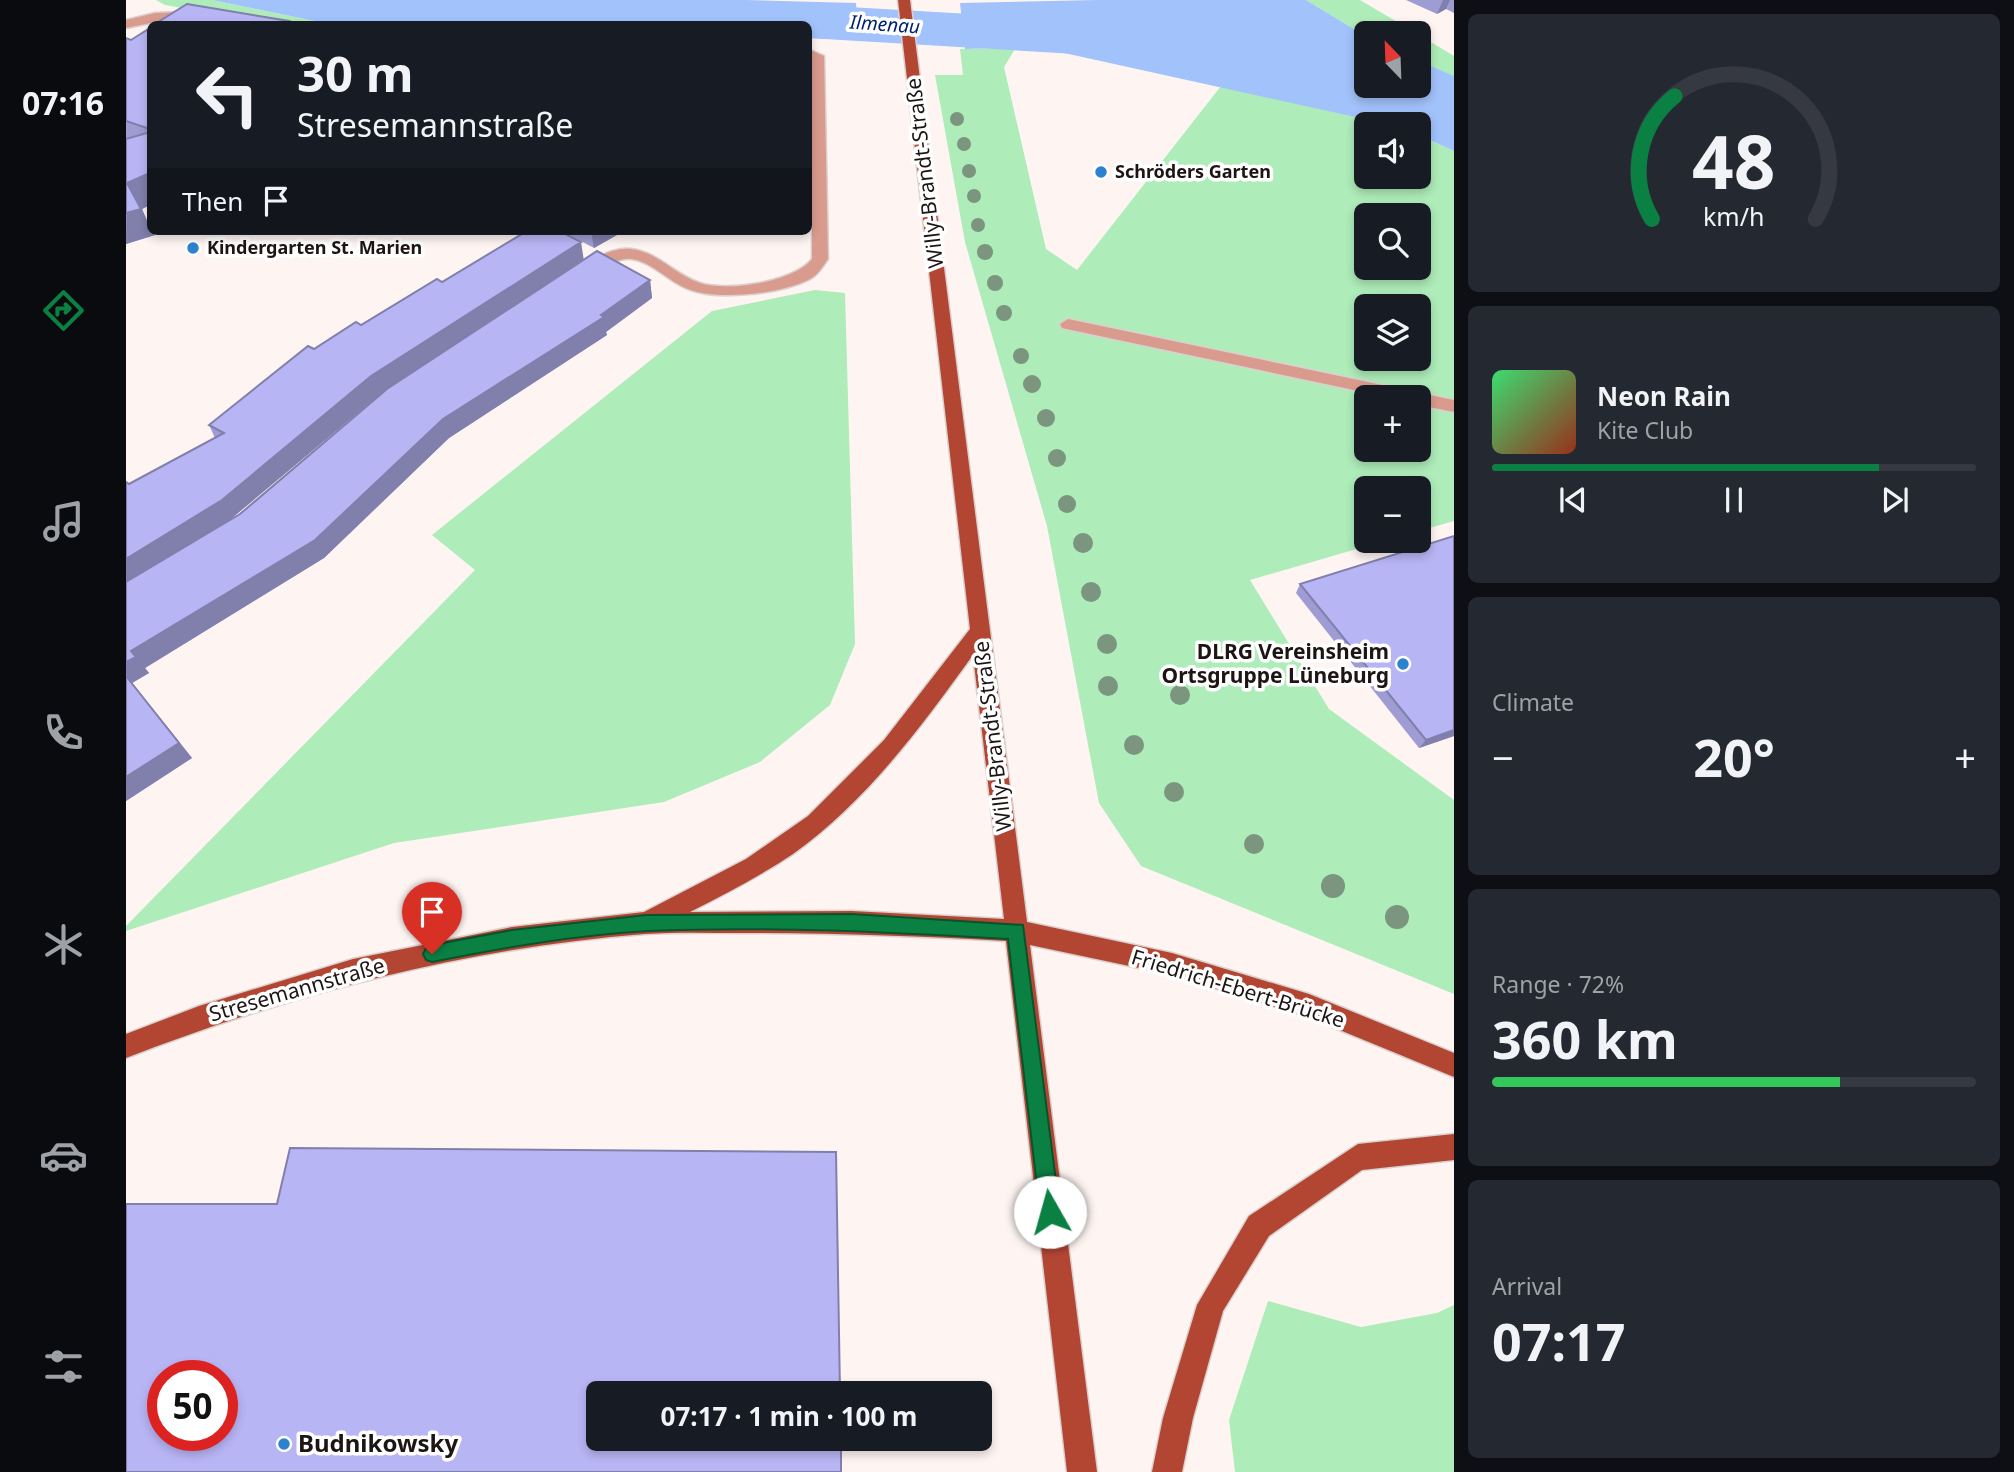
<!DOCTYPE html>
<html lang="en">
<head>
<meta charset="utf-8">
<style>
	:root { --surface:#171b24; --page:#242831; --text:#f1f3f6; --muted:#9ea1a6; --line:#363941; --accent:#0b8043 }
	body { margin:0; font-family:"Noto Sans",sans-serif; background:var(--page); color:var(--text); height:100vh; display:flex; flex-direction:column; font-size:26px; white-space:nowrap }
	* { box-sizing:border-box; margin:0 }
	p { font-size:23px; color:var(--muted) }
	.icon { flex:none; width:38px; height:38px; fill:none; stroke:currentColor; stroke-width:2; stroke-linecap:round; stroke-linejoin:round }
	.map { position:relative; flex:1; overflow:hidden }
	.panel { display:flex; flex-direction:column; gap:14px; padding:14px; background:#0d0f14; width:560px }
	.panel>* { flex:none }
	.banner { position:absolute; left:21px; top:21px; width:665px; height:214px; border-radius:10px; box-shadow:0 4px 10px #0003; background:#171b24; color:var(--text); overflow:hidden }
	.needle { width:46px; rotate:337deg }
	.controls { position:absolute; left:1228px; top:21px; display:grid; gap:14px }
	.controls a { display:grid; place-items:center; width:77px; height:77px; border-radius:10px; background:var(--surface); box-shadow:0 4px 10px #0003; font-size:35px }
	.speed { position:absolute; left:21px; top:1360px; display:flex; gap:14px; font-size:35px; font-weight:700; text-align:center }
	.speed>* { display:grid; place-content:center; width:91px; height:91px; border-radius:50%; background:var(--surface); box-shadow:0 4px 10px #0003; line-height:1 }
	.speed .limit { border:10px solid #d22; background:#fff; color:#111 }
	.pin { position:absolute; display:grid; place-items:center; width:60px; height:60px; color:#fff; margin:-72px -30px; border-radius:50% 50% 50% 0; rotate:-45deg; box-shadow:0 0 7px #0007 }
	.pin .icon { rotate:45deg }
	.me { position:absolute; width:77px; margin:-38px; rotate:353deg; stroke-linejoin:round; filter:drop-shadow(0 0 5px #0008) }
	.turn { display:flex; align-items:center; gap:24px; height:147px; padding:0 35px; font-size:32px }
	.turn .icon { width:91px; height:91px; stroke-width:2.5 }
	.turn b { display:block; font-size:49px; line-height:60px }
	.then { display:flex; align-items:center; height:66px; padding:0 35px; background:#0003; gap:14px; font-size:26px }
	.big { font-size:52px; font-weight:700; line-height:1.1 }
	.panel .widget { flex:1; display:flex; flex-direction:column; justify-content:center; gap:10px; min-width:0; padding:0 24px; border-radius:10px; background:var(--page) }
	.panel .dial { align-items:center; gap:0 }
	.dial svg { height:182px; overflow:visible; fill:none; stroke:var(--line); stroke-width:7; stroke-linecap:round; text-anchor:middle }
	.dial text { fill:var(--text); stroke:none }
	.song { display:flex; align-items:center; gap:21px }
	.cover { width:84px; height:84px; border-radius:10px; background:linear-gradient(135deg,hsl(140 70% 55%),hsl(10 70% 35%)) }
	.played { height:7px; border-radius:4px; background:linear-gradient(90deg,var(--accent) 80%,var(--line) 80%) }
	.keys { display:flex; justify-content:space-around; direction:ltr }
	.heat { display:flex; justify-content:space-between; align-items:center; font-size:38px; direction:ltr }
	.charge { height:10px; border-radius:5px; background:linear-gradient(90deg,#34c759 72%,var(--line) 0) }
	.trip { position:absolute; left:460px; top:1381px; width:406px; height:70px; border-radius:10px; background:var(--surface); box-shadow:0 4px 10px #0003; font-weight:700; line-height:70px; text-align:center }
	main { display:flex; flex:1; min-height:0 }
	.menu { display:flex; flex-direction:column; width:126px; justify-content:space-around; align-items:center; background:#090b0e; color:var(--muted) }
	.menu .icon { width:49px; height:49px }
	.menu .current { color:var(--accent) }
	.menu b { font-size:32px; color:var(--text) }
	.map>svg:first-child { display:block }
</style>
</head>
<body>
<main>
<nav class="menu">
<b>07:16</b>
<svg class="icon current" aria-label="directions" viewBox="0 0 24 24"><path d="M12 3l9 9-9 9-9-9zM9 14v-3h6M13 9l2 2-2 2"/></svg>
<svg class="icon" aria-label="music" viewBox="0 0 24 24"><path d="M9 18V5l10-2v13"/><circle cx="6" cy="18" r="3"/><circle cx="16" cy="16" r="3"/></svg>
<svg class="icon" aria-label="phone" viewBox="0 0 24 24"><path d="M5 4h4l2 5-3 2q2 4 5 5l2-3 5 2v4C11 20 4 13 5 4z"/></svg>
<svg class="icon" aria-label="climate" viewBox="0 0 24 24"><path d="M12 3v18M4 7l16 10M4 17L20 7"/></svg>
<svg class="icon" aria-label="car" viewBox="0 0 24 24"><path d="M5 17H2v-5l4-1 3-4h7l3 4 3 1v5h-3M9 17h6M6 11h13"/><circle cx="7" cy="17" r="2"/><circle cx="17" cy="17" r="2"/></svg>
<svg class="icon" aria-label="filters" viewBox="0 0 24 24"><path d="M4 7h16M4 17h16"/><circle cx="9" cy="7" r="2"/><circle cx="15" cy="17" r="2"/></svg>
</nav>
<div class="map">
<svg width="1328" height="1472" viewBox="0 0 1328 1472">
	<rect width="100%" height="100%" fill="#fef5f2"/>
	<g fill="#aeecb9" fill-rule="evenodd">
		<polygon points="30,0 86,0 203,24 238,24 145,24 39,5"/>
		<polygon points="1180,0 1234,0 1290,33 1241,33 1241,37"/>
		<polygon points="1293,35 1328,56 1328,84 1293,65"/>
		<path d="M 834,49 L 889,49 L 878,67 L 920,249 L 951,270 L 1095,86 L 1261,124 L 1241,124 L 1241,177 L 1293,177 L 1293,135 L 1328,151 L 1328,521 L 1293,531 L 1293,488 L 1241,488 L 1241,541 L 1258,541 L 1124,580 L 1203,709 L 1328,800 L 1328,994 L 1015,866 L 973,803 L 921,526 L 839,242 L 809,75 L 837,75 ZM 1241,215 L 1293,215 L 1293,268 L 1241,268 ZM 1241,306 L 1293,306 L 1293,359 L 1241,359 ZM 1241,397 L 1293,397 L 1293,450 L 1241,450 Z"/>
		<polygon points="689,290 719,293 729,644 704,705 634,762 538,802 268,843 0,931 0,926 349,570 306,535 586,311"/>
		<polygon points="1142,1301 1235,1327 1311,1313 1328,1305 1328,1472 1109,1472 1103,1420"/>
	</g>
	<g fill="#a2c2fc">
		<polygon points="86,0 621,0 730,3 732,40 683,38 682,24 203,24"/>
		<polygon points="971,0 1180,0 1241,37 1241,86 1293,86 1293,61 1328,76 1328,151 1293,135 1293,124 1261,124 911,47 839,49 834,3"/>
	</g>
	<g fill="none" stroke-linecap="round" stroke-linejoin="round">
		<polygon fill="#a2c2fc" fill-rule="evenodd" points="599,0 967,21 987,26 995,38 987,50 967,55 682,38 682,24 580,24 574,16 582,4"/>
		<defs>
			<g id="minor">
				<polygon points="60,12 120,20 126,24 44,19 0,28 0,20 29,13"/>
				<path d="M 682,49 L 698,56 L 702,259 C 697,266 692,275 684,279 C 656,294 591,301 562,289 C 543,282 525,261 505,259 C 486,257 472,278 455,273 L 455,267 C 470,258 487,247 505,249 C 532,252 549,275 574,283 C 602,292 668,282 686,259 L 686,58 L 682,57 Z"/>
				<polygon points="942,319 1328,400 1328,412 1293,405 1293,397 1261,397 936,328 934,324"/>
			</g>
			<g id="major">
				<path d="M 772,0 L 784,0 L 901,922 L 1046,953 L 1183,994 L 1328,1053 L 1328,1077 L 1182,1017 L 1046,975 L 904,945 L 971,1472 L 941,1472 L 880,941 C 791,936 704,933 615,933 C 583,933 551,932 519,934 C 339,948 168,993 0,1058 L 0,1034 L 73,1006 L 227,959 L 386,927 L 518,912 L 620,859 L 682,816 L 758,740 L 844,629 ZM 847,655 L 878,919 L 726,911 L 564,912 C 599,894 634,876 667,854 C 740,802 795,727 847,655 Z"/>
				<polygon points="1328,1134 1328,1160 1236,1170 1143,1236 1097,1311 1067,1418 1056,1472 1026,1472 1037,1418 1071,1305 1123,1216 1232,1144"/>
			</g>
		</defs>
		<use href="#minor" stroke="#dad1ce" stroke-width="3"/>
		<use href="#major" stroke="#dad1ce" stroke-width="3"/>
		<use href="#minor" fill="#d99b8e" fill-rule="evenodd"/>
		<use href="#major" fill="#b34633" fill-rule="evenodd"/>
	</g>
	<g fill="#7b957e">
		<circle cx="831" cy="119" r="7"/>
		<circle cx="838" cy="144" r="7"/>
		<circle cx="843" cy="171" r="7"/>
		<circle cx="848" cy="196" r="7"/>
		<circle cx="852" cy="225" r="7"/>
		<circle cx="859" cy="252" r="8"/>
		<circle cx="869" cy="283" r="8"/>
		<circle cx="878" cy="313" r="8"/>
		<circle cx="895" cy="356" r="8"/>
		<circle cx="906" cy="384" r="9"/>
		<circle cx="920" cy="418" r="9"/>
		<circle cx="931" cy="458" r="9"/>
		<circle cx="941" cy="504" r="9"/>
		<circle cx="957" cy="543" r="10"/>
		<circle cx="965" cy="592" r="10"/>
		<circle cx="981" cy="644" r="10"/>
		<circle cx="982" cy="686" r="10"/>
		<circle cx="1054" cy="695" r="10"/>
		<circle cx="1008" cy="745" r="10"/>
		<circle cx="1048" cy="792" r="10"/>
		<circle cx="1128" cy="844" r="10"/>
		<circle cx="1207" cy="886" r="12"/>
		<circle cx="1271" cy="917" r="12"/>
	</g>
	<g fill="#9e9cd3" fill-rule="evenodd">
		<polygon points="1280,0 1328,0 1328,13 1320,9 1311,14"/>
		<polygon points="24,28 24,205 16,209 24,231 27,231 29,235 0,244 0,38 5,40"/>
		<polygon points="436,231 498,231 468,248"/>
		<path d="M 458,259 L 524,280 L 526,298 L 480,332 L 481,335 L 323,438 L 198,558 L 19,668 L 23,673 L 6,683 L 66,758 L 0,801 L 0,482 L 3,484 L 89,438 L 83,425 L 188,349 L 316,282 ZM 253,395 L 114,514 L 106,518 Z"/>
		<polygon points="1174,584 1328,736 1293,748 1170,593"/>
	</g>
	<g fill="#817fac">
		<polygon points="1317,0 1324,0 1320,9 1311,14"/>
		<polygon points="24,173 24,205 16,209 24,227 24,231 27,231 29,235 0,244 1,183"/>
		<polygon points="465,231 498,231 468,248"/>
		<polygon points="455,242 458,261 253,395 106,518 0,585 0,559 245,376"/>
		<polygon points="524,280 526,298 480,332 481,335 323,438 198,558 19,668 23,673 6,683 66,758 0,801 0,662 5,651 317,419 475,315"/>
		<polygon points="1328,730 1328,736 1293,748 1300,740"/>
	</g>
	<g fill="#b8b5f5" stroke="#817fac" stroke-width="2" fill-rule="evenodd">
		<polygon points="61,4 163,21 160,24 29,24"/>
		<polygon points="24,28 24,129 0,121 0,38 5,40"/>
		<polygon points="24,132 24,173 1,183 15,209 0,213 0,139"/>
		<polygon points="401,231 434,231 455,242 245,376 96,500 0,559 0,482 3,484 98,433 83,425 182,346 188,349 230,322 235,325 311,279 316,282"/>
		<polygon points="471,251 524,280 475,315 478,317 317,419 189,540 5,651 10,657 0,662 0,582 114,514 261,389"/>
		<polygon points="1328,536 1328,730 1300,740 1174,584"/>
		<polygon points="0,676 53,743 0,777"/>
		<path d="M 164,1148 L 710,1152 L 714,1393 L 472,1393 L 472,1438 L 715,1438 L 715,1472 L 0,1472 L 0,1204 L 151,1204 ZM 37,1376 L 96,1376 L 96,1435 L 37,1435 Z"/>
	</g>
	<path fill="#0b8043" stroke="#07532c" stroke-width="2" d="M 726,914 L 897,925 L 934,1212 L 932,1219 L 924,1222 L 917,1219 L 914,1212 L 882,939 C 763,932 642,926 522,931 C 449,935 377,948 306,962 L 300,960 L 297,954 L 300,948 L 306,945 L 386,930 L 520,915 Z"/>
	<g fill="#2d82d0" stroke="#fff" stroke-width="2.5">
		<circle cx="975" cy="172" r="7"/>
		<circle cx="67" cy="248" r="7"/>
		<circle cx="1277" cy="664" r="7"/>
		<circle cx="158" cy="1444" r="7"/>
	</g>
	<g text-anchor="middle" stroke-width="7" stroke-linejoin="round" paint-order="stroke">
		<g font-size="18" font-weight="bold" fill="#1c1513" stroke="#fff" text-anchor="start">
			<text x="989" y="178">Schröders Garten</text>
			<text x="81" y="254">Kindergarten St. Marien</text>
		</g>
		<g font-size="19" font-style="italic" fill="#002170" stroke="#fff">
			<text transform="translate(759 24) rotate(4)" y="7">Ilmenau</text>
		</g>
		<g font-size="21" fill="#1c1513" stroke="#fff">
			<text transform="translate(799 173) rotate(-97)" y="7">Willy-Brandt-Straße</text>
			<text transform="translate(867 736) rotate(-97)" y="7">Willy-Brandt-Straße</text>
			<text transform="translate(1112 989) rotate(17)" y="7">Friedrich-Ebert-Brücke</text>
			<text transform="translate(171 990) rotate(-16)" y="7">Stresemannstraße</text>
		</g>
		<g font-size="21" font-weight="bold" fill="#1c1513" stroke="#fff" text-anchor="end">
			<text x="1263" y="659">DLRG Vereinsheim<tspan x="1263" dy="24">Ortsgruppe Lüneburg</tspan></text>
		</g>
		<g font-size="24" font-weight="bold" fill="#1c1513" stroke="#fff" text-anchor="start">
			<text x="172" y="1452">Budnikowsky</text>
		</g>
	</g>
</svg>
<div class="controls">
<a><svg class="needle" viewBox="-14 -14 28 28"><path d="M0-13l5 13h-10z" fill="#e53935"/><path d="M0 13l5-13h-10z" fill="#9ea1a6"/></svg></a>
<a><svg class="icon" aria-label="sound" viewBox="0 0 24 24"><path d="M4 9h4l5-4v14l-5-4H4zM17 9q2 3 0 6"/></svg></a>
<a><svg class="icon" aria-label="search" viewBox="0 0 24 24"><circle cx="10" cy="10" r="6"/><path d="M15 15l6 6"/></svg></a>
<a><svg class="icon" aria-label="layers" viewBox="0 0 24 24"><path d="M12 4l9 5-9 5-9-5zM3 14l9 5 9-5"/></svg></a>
<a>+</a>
<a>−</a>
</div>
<div class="speed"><div class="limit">50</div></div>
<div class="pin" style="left:306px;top:954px;background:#d93025"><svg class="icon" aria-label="arrive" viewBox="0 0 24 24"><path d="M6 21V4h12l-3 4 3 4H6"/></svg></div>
<svg class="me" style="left:924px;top:1212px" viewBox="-20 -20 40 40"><circle r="19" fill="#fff"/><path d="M0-13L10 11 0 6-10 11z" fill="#0b8043"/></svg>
<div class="trip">07:17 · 1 min · 100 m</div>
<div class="banner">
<div class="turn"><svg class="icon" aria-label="left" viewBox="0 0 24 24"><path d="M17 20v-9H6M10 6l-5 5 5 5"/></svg><div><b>30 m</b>Stresemannstraße</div></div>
<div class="then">Then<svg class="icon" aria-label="arrive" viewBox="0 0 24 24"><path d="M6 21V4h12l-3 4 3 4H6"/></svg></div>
</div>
</div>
<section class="panel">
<div class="widget dial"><svg viewBox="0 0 100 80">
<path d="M14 69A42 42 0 1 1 86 69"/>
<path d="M14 69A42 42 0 0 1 24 15" stroke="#0b8043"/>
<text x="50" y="56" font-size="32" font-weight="700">48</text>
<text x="50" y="72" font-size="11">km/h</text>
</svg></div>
<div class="widget">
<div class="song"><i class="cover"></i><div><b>Neon Rain</b><p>Kite Club</p></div></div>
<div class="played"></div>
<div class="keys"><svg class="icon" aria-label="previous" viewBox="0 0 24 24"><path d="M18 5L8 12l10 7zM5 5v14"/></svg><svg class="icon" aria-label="pause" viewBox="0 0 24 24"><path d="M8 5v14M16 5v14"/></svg><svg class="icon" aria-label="next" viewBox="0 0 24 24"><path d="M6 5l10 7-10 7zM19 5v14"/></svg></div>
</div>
<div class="widget"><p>Climate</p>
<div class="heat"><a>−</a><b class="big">20°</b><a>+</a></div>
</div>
<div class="widget"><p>Range · 72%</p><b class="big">360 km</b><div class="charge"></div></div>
<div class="widget"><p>Arrival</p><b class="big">07:17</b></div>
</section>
</main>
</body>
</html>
